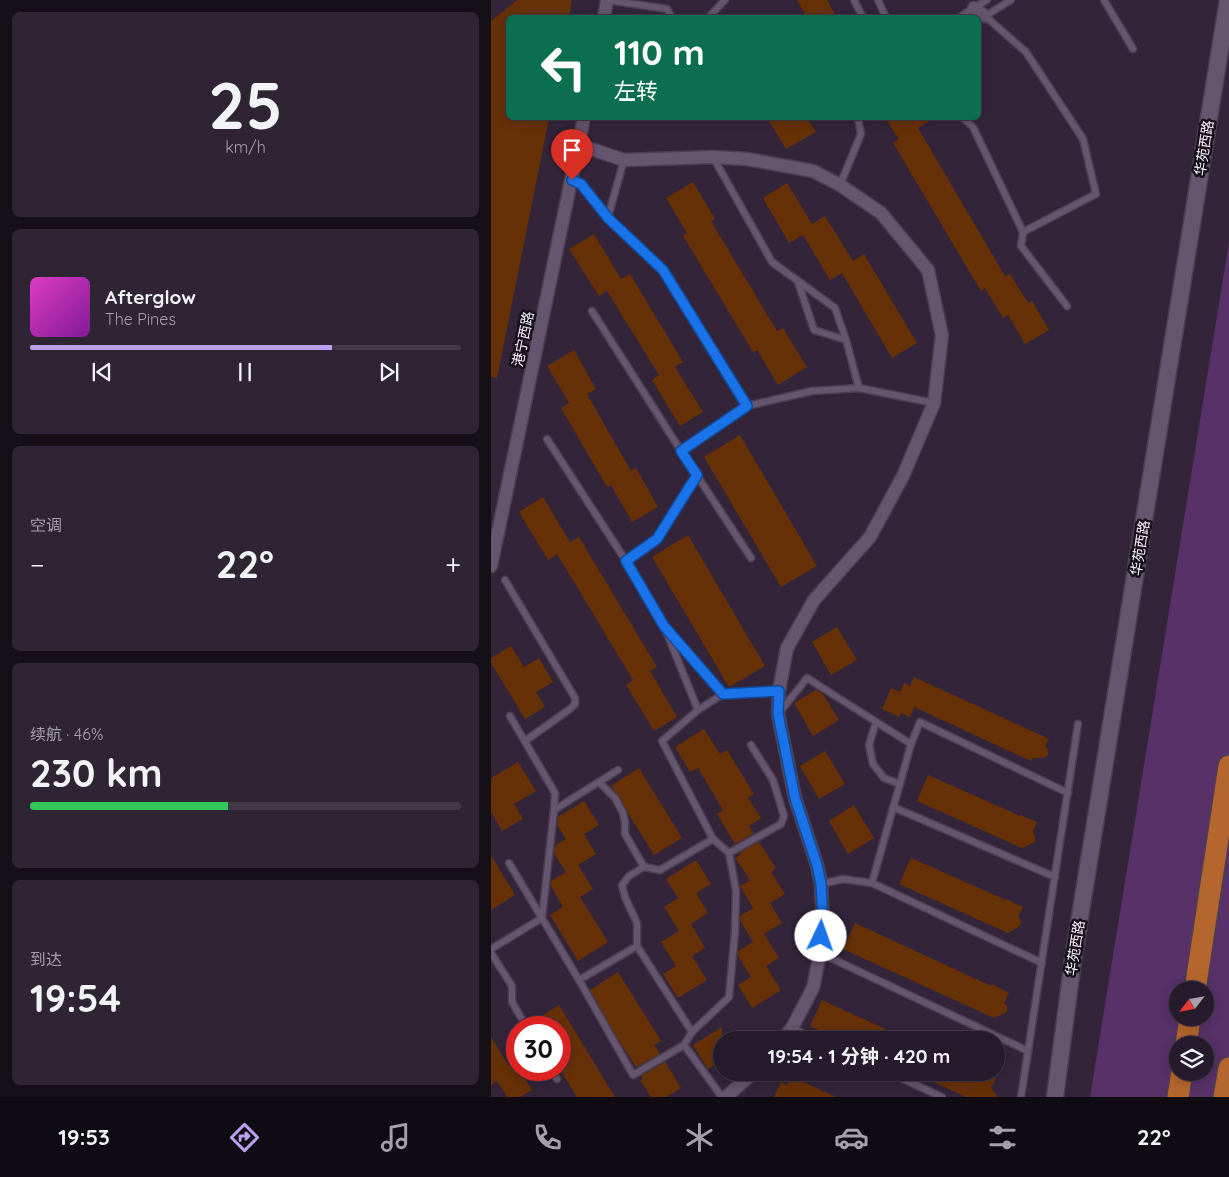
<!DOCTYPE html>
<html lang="zh">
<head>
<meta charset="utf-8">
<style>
	:root { --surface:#261b2c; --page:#2e2434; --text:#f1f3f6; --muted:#a4a1a9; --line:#423948; --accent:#bca0f2 }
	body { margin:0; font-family:Quicksand,"Noto Sans SC",sans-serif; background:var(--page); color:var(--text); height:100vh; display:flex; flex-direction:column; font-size:19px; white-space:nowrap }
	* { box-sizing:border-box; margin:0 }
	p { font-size:16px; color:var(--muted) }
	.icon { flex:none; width:28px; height:28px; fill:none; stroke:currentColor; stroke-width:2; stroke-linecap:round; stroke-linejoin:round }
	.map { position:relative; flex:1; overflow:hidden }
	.panel { display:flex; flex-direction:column; gap:12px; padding:12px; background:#150f18; width:491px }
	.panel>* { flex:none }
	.banner { position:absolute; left:15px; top:15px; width:475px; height:105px; border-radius:8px; box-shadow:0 2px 12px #0003,0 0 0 1px var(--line); background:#0b6e4f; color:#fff; overflow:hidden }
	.needle { width:32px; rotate:239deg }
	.fabs { position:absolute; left:678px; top:981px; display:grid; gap:10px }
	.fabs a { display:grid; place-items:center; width:45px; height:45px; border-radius:50%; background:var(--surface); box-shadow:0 2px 12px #0003,0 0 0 1px var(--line); font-size:25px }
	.speed { position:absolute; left:15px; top:1016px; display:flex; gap:10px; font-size:25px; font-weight:700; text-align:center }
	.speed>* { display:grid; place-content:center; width:65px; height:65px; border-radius:50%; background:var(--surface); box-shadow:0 2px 12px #0003,0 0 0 1px var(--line); line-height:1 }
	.speed .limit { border:8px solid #d22; background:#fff; color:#111 }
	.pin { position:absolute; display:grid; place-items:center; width:42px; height:42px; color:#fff; margin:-51px -21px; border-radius:50% 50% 50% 0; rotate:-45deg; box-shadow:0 0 5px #0007 }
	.pin .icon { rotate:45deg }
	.me { position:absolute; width:55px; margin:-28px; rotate:3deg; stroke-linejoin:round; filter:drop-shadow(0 0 4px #0008) }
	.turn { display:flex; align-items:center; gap:18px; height:105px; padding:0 25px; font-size:22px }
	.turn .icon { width:65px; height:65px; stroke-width:2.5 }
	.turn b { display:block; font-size:35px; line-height:42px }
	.big { font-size:38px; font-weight:700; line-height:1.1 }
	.panel .tile { flex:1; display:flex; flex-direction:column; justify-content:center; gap:8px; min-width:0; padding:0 18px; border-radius:8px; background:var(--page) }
	.panel .dial { align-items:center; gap:0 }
	.dial b { font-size:65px; line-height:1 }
	.song { display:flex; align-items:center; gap:15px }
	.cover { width:60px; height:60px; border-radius:8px; background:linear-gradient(135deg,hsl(310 70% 55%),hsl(290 70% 35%)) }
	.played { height:5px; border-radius:2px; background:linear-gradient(90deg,var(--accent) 70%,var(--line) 70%) }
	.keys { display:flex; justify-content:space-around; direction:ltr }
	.heat { display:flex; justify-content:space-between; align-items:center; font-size:28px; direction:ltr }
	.charge { height:8px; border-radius:4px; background:linear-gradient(90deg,#34c759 46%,var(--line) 0) }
	.trip { position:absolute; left:222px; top:1031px; width:292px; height:50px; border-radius:25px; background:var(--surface); box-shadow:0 2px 12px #0003,0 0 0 1px var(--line); font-weight:700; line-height:50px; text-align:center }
	.dock { display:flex; height:80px; justify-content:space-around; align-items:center; background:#0f0b12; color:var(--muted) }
	.dock .icon { width:35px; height:35px }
	.dock .selected { color:var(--accent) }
	.dock b { font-size:22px; color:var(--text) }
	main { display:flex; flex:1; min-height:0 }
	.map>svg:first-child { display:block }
</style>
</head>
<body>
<main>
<section class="panel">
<div class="tile dial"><b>25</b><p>km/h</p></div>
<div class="tile">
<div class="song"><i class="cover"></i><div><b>Afterglow</b><p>The Pines</p></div></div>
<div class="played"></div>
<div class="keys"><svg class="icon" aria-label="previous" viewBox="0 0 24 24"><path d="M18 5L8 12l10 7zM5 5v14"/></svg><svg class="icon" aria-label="pause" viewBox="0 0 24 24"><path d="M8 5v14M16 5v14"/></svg><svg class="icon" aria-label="next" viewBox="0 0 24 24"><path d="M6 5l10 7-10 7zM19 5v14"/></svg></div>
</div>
<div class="tile"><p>空调</p>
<div class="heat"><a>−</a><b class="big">22°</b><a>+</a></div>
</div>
<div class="tile"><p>续航 · 46%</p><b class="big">230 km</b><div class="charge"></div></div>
<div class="tile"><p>到达</p><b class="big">19:54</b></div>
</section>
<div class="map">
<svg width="738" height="1097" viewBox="0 0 738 1097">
	<rect width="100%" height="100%" fill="#33243a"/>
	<path fill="#573168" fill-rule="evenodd" d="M 738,242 L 738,1097 L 599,1097 ZM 686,990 L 714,990 L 714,1018 L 686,1018 ZM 686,1045 L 714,1045 L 714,1072 L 686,1072 Z"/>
	<g fill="#673108">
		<polygon points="26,0 81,0 78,18 18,18 18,118 58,118 6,378 0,377 0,21"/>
		<polygon points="306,0 336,0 346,18 316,18"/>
		<polygon points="276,118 316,118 325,132 295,149"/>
		<polygon points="394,118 444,118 427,128 514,276 519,274 537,303 541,301 558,330 534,344 517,315 512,318 494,288 490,291 402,143 408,139"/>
		<polygon points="202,182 224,219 220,221 286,331 292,328 316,367 287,385 266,350 262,352 192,236 196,233 175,198"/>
		<polygon points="296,183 321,224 334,216 362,261 373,254 426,343 401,358 351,273 339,280 312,235 298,243 272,198"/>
		<polygon points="103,234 130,279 139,274 192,362 184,367 212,412 189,426 161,380 168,375 116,291 108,296 78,249"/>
		<polygon points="83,350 105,389 96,394 140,471 145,468 167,507 141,522 120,485 116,487 70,408 78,403 56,366"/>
		<polygon points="249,435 326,566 290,587 213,457"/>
		<polygon points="52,497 79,542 88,537 166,667 159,671 186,717 163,731 135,685 142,680 66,554 57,560 28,512"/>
		<polygon points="197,535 274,666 238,687 161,557"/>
		<polygon points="346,627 366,660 340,675 321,642"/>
		<polygon points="20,646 33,667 48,658 62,682 45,692 54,707 34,719 0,663 0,658"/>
		<polygon points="423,677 558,739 554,746 557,749 557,755 553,758 542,758 540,761 423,707 419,717 410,713 408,717 391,709 400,688 409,692 413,683 419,686"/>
		<polygon points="325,690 332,694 348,720 322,736 303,703"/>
		<polygon points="213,729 229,754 236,750 263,794 257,798 270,818 258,826 263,833 244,844 226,814 232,810 207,768 199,772 184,747"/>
		<polygon points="334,751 354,784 328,799 309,766"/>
		<polygon points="27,762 45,791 23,804 32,819 11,831 0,812 0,778"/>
		<polygon points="148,768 191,838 163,855 137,813 128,796 120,786"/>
		<polygon points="437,775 529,816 529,815 546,822 542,832 544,836 544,842 531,848 426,801"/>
		<polygon points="93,801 108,825 93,834 105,854 87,865 102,889 89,897 117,942 87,961 59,915 72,907 60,886 60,881 75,872 63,853 64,846 75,839 66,825 67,817"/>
		<polygon points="363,805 383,838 357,854 338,821"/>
		<polygon points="268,842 285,868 280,872 294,894 279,903 291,923 273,934 288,958 275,966 290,990 261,1008 247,985 260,977 247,956 247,951 262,942 249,920 249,916 262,908 249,886 259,880 244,858 250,854 249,852"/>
		<polygon points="0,855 24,895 0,910"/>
		<polygon points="420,858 515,900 515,899 532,907 527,917 530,920 529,926 517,933 408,884"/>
		<polygon points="205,860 220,884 205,893 217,913 200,924 214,948 201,956 216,980 187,998 172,974 185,966 170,942 188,931 173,907 187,898 175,879"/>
		<polygon points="364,923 500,986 501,984 518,993 513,1003 516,1006 516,1012 503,1018 352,949"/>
		<polygon points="127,972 170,1041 163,1045 169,1054 145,1067 128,1041 99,990"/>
		<polygon points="331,1000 418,1040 350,1040 319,1026"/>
		<polygon points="68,1005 124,1097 86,1097 69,1070 69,1028 41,1028 39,1023"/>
		<polygon points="231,1027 231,1060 217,1069 202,1045"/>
		<polygon points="0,1037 18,1066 25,1063 26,1065 26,1070 29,1070 41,1090 29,1097 16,1097 6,1081 0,1085"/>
		<polygon points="174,1062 190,1088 175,1097 160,1097 149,1080 152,1079 150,1076"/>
		<polygon points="421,1072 493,1072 505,1078 500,1088 507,1097 475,1097"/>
		<polygon points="300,1076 345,1097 283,1097 290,1082 296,1085"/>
	</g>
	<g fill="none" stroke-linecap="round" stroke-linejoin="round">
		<defs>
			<g id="service">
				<polyline points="116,0 176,9 181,18"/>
				<polyline points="363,0 372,18"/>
				<polyline points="387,0 395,18"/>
				<polyline points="613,0 642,49"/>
				<polyline points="494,16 535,52 592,139 605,194 532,232"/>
				<polyline points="217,18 234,0"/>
				<polyline points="467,18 496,0"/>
				<polyline points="488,20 520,0"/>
				<polyline points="472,118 482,127 532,232 530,246 576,306"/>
				<polyline points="222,157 281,262 344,308 355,340 368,388"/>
				<polyline points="133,160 117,217 172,270 256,406 321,391 368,388 443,403"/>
				<polyline points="81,180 90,184 117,217"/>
				<polyline points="349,185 370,134 367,118"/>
				<polyline points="307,282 323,330 355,340"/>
				<polyline points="101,311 190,451 256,406"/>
				<polyline points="56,439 135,561 166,539 206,475"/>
				<polyline points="190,451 260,558"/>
				<polyline points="135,561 173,626 207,710"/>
				<polyline points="14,580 84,698 84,704 79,709 34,741"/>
				<polyline points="177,631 232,694"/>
				<polyline points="289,712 316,678 420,744"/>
				<polyline points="385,722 378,745 382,764 393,778 409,784"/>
				<polyline points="108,782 124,798 132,813 134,823 134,834 153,867"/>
				<polyline points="402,807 564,877"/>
				<polyline points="63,810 127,770"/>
				<polyline points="238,853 290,824 293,816 282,780 260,745"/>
				<polyline points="18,863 88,980 142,1075 193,1045"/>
				<polyline points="381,883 420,744 429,722 577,793"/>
				<polyline points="330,884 352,879 381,883 551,963"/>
				<polyline points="146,946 146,923 134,897 131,885 138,876 153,867 169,870 222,839"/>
				<polyline points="0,949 51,918 63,810 64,793 19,716"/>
				<polyline points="0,953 21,986 21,1002 36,1028"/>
				<polyline points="329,953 537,1051"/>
				<polyline points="88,980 146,946 201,1032"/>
				<polyline points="301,1028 326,1040"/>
				<polyline points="61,1070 66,1079"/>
				<polyline points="397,1072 451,1097"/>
				<polyline points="231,1097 193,1045 201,1032 238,997 244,931 245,891 238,853 222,839 171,741 207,710 232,694 288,691"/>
				<polyline points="530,1097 587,724"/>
			</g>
			<g id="minor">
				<polyline points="483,8 494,16"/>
				<polyline points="113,18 116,0"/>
				<polyline points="88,145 133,160 222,157 256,159 322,171 349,185 390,213 437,270 451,335 443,403 412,476 379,537 323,600 296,648 288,691 287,714 304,798 326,865 330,884 332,920 329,953 322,988 301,1028 291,1040"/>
				<polyline points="0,566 93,118"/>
				<polyline points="235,1097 263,1072"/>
			</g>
			<polyline id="tertiary" points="564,1097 582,960 737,0"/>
			<g id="trunk">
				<polyline points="704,990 738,766"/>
				<polyline points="695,1045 699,1018"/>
				<polyline points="687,1097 691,1072"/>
				<polyline points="733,1097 738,1068"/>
			</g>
		</defs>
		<use href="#service" stroke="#4c3f52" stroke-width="9"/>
		<use href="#minor" stroke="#4c3f52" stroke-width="15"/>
		<use href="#tertiary" stroke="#4c3f52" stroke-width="19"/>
		<use href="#trunk" stroke="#4c3f52" stroke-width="24"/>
		<use href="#service" stroke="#66556e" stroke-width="6"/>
		<use href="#minor" stroke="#66556e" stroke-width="12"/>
		<use href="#tertiary" stroke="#66556e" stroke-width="16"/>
		<use href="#trunk" stroke="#b5662f" stroke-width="21"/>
	</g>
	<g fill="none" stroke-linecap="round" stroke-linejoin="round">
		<defs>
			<polyline id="route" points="81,180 90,184 117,218 172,270 256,406 190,451 206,475 166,539 135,561 173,626 232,694 288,691 287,714 304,798 326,865 330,884 332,920 330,936"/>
		</defs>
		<use href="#route" stroke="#114b97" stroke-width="12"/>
		<use href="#route" stroke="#1a73e8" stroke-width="9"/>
	</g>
	<g text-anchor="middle" stroke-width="5" stroke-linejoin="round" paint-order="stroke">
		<g font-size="14" fill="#f9f0fe" stroke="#17111a">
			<text transform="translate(713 148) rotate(-81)" y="5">华苑西路</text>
			<text transform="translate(32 339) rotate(-78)" y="5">港宁西路</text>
			<text transform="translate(649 548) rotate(-81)" y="5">华苑西路</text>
			<text transform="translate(584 948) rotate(-81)" y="5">华苑西路</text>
		</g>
	</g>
</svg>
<div class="fabs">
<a><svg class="needle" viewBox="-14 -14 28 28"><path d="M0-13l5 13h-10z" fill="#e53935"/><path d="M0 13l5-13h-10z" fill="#a4a1a9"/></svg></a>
<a><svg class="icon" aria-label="layers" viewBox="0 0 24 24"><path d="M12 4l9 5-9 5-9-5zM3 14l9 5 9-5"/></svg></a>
</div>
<div class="speed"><div class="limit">30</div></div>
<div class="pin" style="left:81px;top:180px;background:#d93025"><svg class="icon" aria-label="arrive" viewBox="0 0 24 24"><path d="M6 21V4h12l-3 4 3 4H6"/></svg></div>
<svg class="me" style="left:330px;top:936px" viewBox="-20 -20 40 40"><circle r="19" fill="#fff"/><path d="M0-13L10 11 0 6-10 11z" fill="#1a73e8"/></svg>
<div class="trip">19:54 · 1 分钟 · 420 m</div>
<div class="banner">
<div class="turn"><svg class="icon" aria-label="left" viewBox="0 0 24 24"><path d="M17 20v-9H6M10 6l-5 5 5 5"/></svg><div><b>110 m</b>左转</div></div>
</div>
</div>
</main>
<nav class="dock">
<b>19:53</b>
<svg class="icon selected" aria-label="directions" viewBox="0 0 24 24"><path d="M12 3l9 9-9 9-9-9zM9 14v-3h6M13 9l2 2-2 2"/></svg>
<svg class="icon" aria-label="music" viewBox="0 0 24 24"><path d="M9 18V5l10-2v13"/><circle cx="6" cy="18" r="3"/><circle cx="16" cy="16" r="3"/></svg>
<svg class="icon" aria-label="phone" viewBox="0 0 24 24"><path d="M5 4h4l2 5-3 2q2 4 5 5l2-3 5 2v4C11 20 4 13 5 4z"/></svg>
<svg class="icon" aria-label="climate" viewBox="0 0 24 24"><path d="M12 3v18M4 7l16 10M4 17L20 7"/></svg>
<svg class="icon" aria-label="car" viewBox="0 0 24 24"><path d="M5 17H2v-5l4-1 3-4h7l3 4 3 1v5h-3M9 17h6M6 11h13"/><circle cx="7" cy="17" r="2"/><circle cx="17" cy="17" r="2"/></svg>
<svg class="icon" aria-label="filters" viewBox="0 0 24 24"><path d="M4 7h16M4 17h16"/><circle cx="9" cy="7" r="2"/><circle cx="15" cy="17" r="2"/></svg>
<b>22°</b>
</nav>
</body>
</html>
